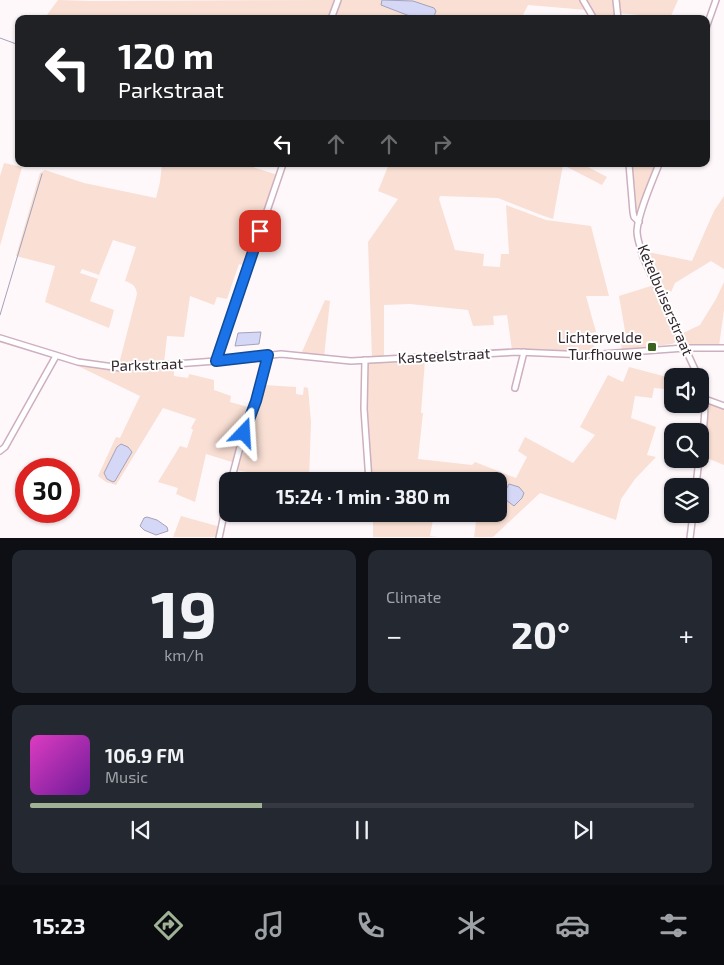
<!DOCTYPE html>
<html lang="en">
<head>
<meta charset="utf-8">
<style>
	:root { --surface:#171b24; --page:#242831; --text:#f1f3f6; --muted:#9ea1a6; --line:#363941; --accent:#9fb295 }
	body { margin:0; font-family:"Exo 2",sans-serif; background:var(--page); color:var(--text); height:100vh; display:flex; flex-direction:column; font-size:19px; white-space:nowrap }
	* { box-sizing:border-box; margin:0 }
	p { font-size:16px; color:var(--muted) }
	.icon { flex:none; width:28px; height:28px; fill:none; stroke:currentColor; stroke-width:2; stroke-linecap:round; stroke-linejoin:round }
	.map { position:relative; height:538px; overflow:hidden }
	.sheet { display:flex; flex-direction:column; gap:12px; padding:12px; background:#0d0f14; flex:1 }
	.sheet>* { flex:none }
	.banner { position:absolute; left:15px; top:15px; width:695px; height:152px; border-radius:10px; box-shadow:0 1px 4px #0004; background:#202124; color:#fff; overflow:hidden }
	.fabs { position:absolute; left:664px; top:368px; display:grid; gap:10px }
	.fabs a { display:grid; place-items:center; width:45px; height:45px; border-radius:10px; background:var(--surface); box-shadow:0 1px 4px #0004; font-size:25px }
	.speed { position:absolute; left:15px; top:458px; display:flex; gap:10px; font-size:25px; font-weight:700; text-align:center }
	.speed>* { display:grid; place-content:center; width:65px; height:65px; border-radius:50%; background:var(--surface); box-shadow:0 1px 4px #0004; line-height:1 }
	.speed .limit { border:8px solid #d22; background:#fff; color:#111 }
	.pin { position:absolute; display:grid; place-items:center; width:42px; height:42px; color:#fff; margin:-21px; border-radius:10px; box-shadow:0 2px 8px #0006 }
	.me { position:absolute; width:55px; margin:-28px; rotate:20deg; stroke-linejoin:round; filter:drop-shadow(0 0 4px #0008) }
	.turn { display:flex; align-items:center; gap:18px; height:105px; padding:0 20px; font-size:22px }
	.turn .icon { width:65px; height:65px; stroke-width:2.5 }
	.turn b { display:block; font-size:35px; line-height:42px }
	.lanes { display:flex; align-items:center; height:48px; padding:0 20px; background:#0003; justify-content:center; gap:25px; direction:ltr }
	.lanes .off { opacity:.35 }
	.big { font-size:38px; font-weight:700; line-height:1.1 }
	.sheet .card { flex:1; display:flex; flex-direction:column; justify-content:center; gap:8px; min-width:0; padding:0 18px; border-radius:10px; background:var(--page) }
	.sheet .dial { align-items:center; gap:0 }
	.dial b { font-size:65px; line-height:1 }
	.song { display:flex; align-items:center; gap:15px }
	.cover { width:60px; height:60px; border-radius:8px; background:linear-gradient(135deg,hsl(310 70% 55%),hsl(280 70% 35%)) }
	.played { height:5px; border-radius:2px; background:linear-gradient(90deg,var(--accent) 35%,var(--line) 35%) }
	.keys { display:flex; justify-content:space-around; direction:ltr }
	.heat { display:flex; justify-content:space-between; align-items:center; font-size:28px; direction:ltr }
	.sheet .tiles { flex:1; display:grid; gap:12px; grid-template-columns:1fr 1fr }
	.card:last-child { grid-column:span 2 }
	.trip { position:absolute; left:219px; top:472px; width:288px; height:50px; border-radius:10px; background:var(--surface); box-shadow:0 1px 4px #0004; font-weight:700; line-height:50px; text-align:center }
	.menu { display:flex; height:80px; justify-content:space-around; align-items:center; background:#090b0e; color:var(--muted) }
	.menu .icon { width:35px; height:35px }
	.menu .current { color:var(--accent) }
	.menu b { font-size:22px; color:var(--text) }
	.map>svg:first-child { display:block }
</style>
</head>
<body>
<div class="map">
<svg width="724" height="538" viewBox="0 0 724 538">
	<rect width="100%" height="100%" fill="#fef8fb"/>
	<g fill="#f9dfd4">
		<polygon points="58,0 90,1 336,0 329,19 44,19"/>
		<polygon points="339,0 581,0 587,10 528,5 521,19 333,19"/>
		<polygon points="586,0 615,0 616,19 597,19"/>
		<polygon points="619,0 678,0 670,18 619,13"/>
		<polygon points="4,163 22,167 0,246 0,176"/>
		<path d="M 162,164 L 243,164 L 278,175 L 246,266 L 239,264 L 227,299 L 217,297 L 214,305 L 190,296 L 184,337 L 167,336 L 164,363 L 119,364 L 137,294 C 136,286 133,284 125,281 L 136,247 L 113,240 L 99,275 L 82,269 L 80,273 L 98,279 L 90,301 L 114,310 L 109,328 L 45,302 L 55,266 L 16,256 L 40,173 L 45,170 L 84,183 L 156,198 L 160,182 Z"/>
		<polygon points="389,164 590,164 588,167 607,177 602,185 563,165 553,219 541,215 498,198 440,196 439,199 455,250 484,254 483,266 500,267 501,254 509,254 506,205 546,220 591,226 609,296 586,296 596,332 591,333 595,352 512,350 507,315 493,316 494,325 473,326 468,310 410,304 384,305 384,357 372,358 368,242 398,199 378,191"/>
		<polygon points="632,164 655,166 638,212 636,211 635,208"/>
		<polygon points="724,196 724,269 711,261 675,283 671,292 669,290 662,294 643,251 692,261 714,211"/>
		<polygon points="724,282 724,310 719,346 686,346 681,334 700,325 716,299"/>
		<polygon points="654,285 675,333 677,341 672,344 622,350 619,333 625,331 619,296"/>
		<polygon points="325,300 330,301 324,357 301,354"/>
		<polygon points="425,360 421,413 423,413 418,459 472,465 475,462 516,478 527,457 518,451 525,437 573,463 595,435 580,427 608,375 623,382 629,367 667,377 665,389 654,388 652,398 635,396 631,418 656,427 647,455 656,457 635,479 621,499 616,520 540,493 493,537 474,537 477,514 498,514 498,481 370,481 365,412 367,365 371,362"/>
		<polygon points="78,366 126,370 174,367 174,376 188,378 189,374 214,380 214,390 231,396 230,402 248,407 250,410 232,462 206,454 195,502 176,494 178,488 158,482 180,446 187,448 193,430 191,428 196,419 163,408 116,485 106,482 98,476 116,437 120,438 140,396"/>
		<polygon points="264,385 296,387 296,394 303,395 304,387 308,388 311,422 309,480 270,478 270,476 236,470 242,449"/>
		<polygon points="708,403 712,403 724,408 724,465 702,456"/>
		<polygon points="373,514 434,514 430,536 438,537 373,537"/>
		<polygon points="181,516 217,526 218,528 216,537 173,537"/>
	</g>
	<g fill="#d5d7f6" stroke="#a4a2ba">
		<polygon points="382,0 413,1 434,8 436,11 433,19 422,19 407,15 381,5"/>
		<polygon points="261,332 259,344 235,346 238,333"/>
		<polygon points="121,444 128,447 132,452 115,481 113,482 107,479 104,473 117,447"/>
		<polygon points="509,484 519,487 524,493 522,498 514,506 506,500 503,502 503,495"/>
		<polygon points="147,517 157,520 167,527 168,531 156,535 144,530 140,526 144,518"/>
	</g>
	<g fill="none" stroke-linecap="round" stroke-linejoin="round">
		<g stroke="#a4a2ba" stroke-width="1">
			<polyline points="0,38 19,45"/>
			<polyline points="0,315 42,174"/>
		</g>
		<defs>
			<g id="minor">
				<polyline points="583,0 594,19"/>
				<polyline points="616,0 618,19"/>
				<polyline points="331,19 338,0"/>
				<polyline points="706,28 716,0"/>
				<polyline points="629,164 633,212 634,217 639,222"/>
				<path d="M 659,164 C 652,182 638,213 637,231 C 637,240 641,248 643,257 L 698,376"/>
				<polyline points="0,338 78,362 121,368 216,361 281,354 351,361 517,352 588,355 685,348 724,348"/>
				<polyline points="365,360 364,409 369,481"/>
				<polyline points="216,361 283,164"/>
				<path d="M 700,381 C 709,405 703,430 700,454"/>
				<polyline points="515,388 524,352"/>
				<polyline points="705,399 724,406"/>
				<polyline points="0,451 5,447 56,356"/>
				<polyline points="231,481 240,447 256,401 268,355"/>
				<polyline points="696,486 699,459"/>
				<polyline points="371,517 371,514"/>
				<polyline points="219,538 228,496"/>
				<polyline points="690,538 693,514"/>
			</g>
		</defs>
		<use href="#minor" stroke="#cdafc0" stroke-width="8"/>
		<use href="#minor" stroke="#fff" stroke-width="5"/>
	</g>
	<g fill="none" stroke-linecap="round" stroke-linejoin="round">
		<defs>
			<polyline id="route" points="244,433 256,401 268,355 216,361 260,231"/>
		</defs>
		<use href="#route" stroke="#114b97" stroke-width="12"/>
		<use href="#route" stroke="#1a73e8" stroke-width="9"/>
	</g>
	<rect fill="#3b631f" stroke="#fff" stroke-width="2" x="647" y="342" width="10" height="10" rx="2.5"/>
	<g text-anchor="middle" stroke-width="4" stroke-linejoin="round" paint-order="stroke">
		<g font-size="15" fill="#32262d" stroke="#fff">
			<text transform="translate(665 300) rotate(67)" y="5">Ketelbuiserstraat</text>
			<text transform="translate(444 356) rotate(-3)" y="5">Kasteelstraat</text>
			<text transform="translate(147 365) rotate(-2)" y="5">Parkstraat</text>
		</g>
		<g font-size="15" fill="#32262d" stroke="#fff" text-anchor="end">
			<text x="642" y="343">Lichtervelde<tspan x="642" dy="17">Turfhouwe</tspan></text>
		</g>
	</g>
</svg>
<div class="fabs">
<a><svg class="icon" aria-label="sound" viewBox="0 0 24 24"><path d="M4 9h4l5-4v14l-5-4H4zM17 9q2 3 0 6"/></svg></a>
<a><svg class="icon" aria-label="search" viewBox="0 0 24 24"><circle cx="10" cy="10" r="6"/><path d="M15 15l6 6"/></svg></a>
<a><svg class="icon" aria-label="layers" viewBox="0 0 24 24"><path d="M12 4l9 5-9 5-9-5zM3 14l9 5 9-5"/></svg></a>
</div>
<div class="speed"><div class="limit">30</div></div>
<div class="pin" style="left:260px;top:231px;background:#d93025"><svg class="icon" aria-label="arrive" viewBox="0 0 24 24"><path d="M6 21V4h12l-3 4 3 4H6"/></svg></div>
<svg class="me" style="left:244px;top:433px" viewBox="-20 -20 40 40"><path d="M0-17L14 15 0 8-14 15z" fill="#1a73e8" stroke="#fff" stroke-width="4"/></svg>
<div class="trip">15:24 · 1 min · 380 m</div>
<div class="banner">
<div class="turn"><svg class="icon" aria-label="left" viewBox="0 0 24 24"><path d="M17 20v-9H6M10 6l-5 5 5 5"/></svg><div><b>120 m</b>Parkstraat</div></div>
<div class="lanes"><svg class="icon" aria-label="left" viewBox="0 0 24 24"><path d="M17 20v-9H6M10 6l-5 5 5 5"/></svg><svg class="icon off" aria-label="ahead" viewBox="0 0 24 24"><path d="M12 20V5M6 11l6-6 6 6"/></svg><svg class="icon off" aria-label="ahead" viewBox="0 0 24 24"><path d="M12 20V5M6 11l6-6 6 6"/></svg><svg class="icon off" aria-label="right" viewBox="0 0 24 24"><path d="M7 20v-9h11M14 6l5 5-5 5"/></svg></div>
</div>
</div>
<section class="sheet">
<div class="tiles">
<div class="card dial"><b>19</b><p>km/h</p></div>
<div class="card"><p>Climate</p>
<div class="heat"><a>−</a><b class="big">20°</b><a>+</a></div>
</div>
<div class="card">
<div class="song"><i class="cover"></i><div><b>106.9 FM</b><p>Music</p></div></div>
<div class="played"></div>
<div class="keys"><svg class="icon" aria-label="previous" viewBox="0 0 24 24"><path d="M18 5L8 12l10 7zM5 5v14"/></svg><svg class="icon" aria-label="pause" viewBox="0 0 24 24"><path d="M8 5v14M16 5v14"/></svg><svg class="icon" aria-label="next" viewBox="0 0 24 24"><path d="M6 5l10 7-10 7zM19 5v14"/></svg></div>
</div>
</div>
</section>
<nav class="menu">
<b>15:23</b>
<svg class="icon current" aria-label="directions" viewBox="0 0 24 24"><path d="M12 3l9 9-9 9-9-9zM9 14v-3h6M13 9l2 2-2 2"/></svg>
<svg class="icon" aria-label="music" viewBox="0 0 24 24"><path d="M9 18V5l10-2v13"/><circle cx="6" cy="18" r="3"/><circle cx="16" cy="16" r="3"/></svg>
<svg class="icon" aria-label="phone" viewBox="0 0 24 24"><path d="M5 4h4l2 5-3 2q2 4 5 5l2-3 5 2v4C11 20 4 13 5 4z"/></svg>
<svg class="icon" aria-label="climate" viewBox="0 0 24 24"><path d="M12 3v18M4 7l16 10M4 17L20 7"/></svg>
<svg class="icon" aria-label="car" viewBox="0 0 24 24"><path d="M5 17H2v-5l4-1 3-4h7l3 4 3 1v5h-3M9 17h6M6 11h13"/><circle cx="7" cy="17" r="2"/><circle cx="17" cy="17" r="2"/></svg>
<svg class="icon" aria-label="filters" viewBox="0 0 24 24"><path d="M4 7h16M4 17h16"/><circle cx="9" cy="7" r="2"/><circle cx="15" cy="17" r="2"/></svg>
</nav>
</body>
</html>
